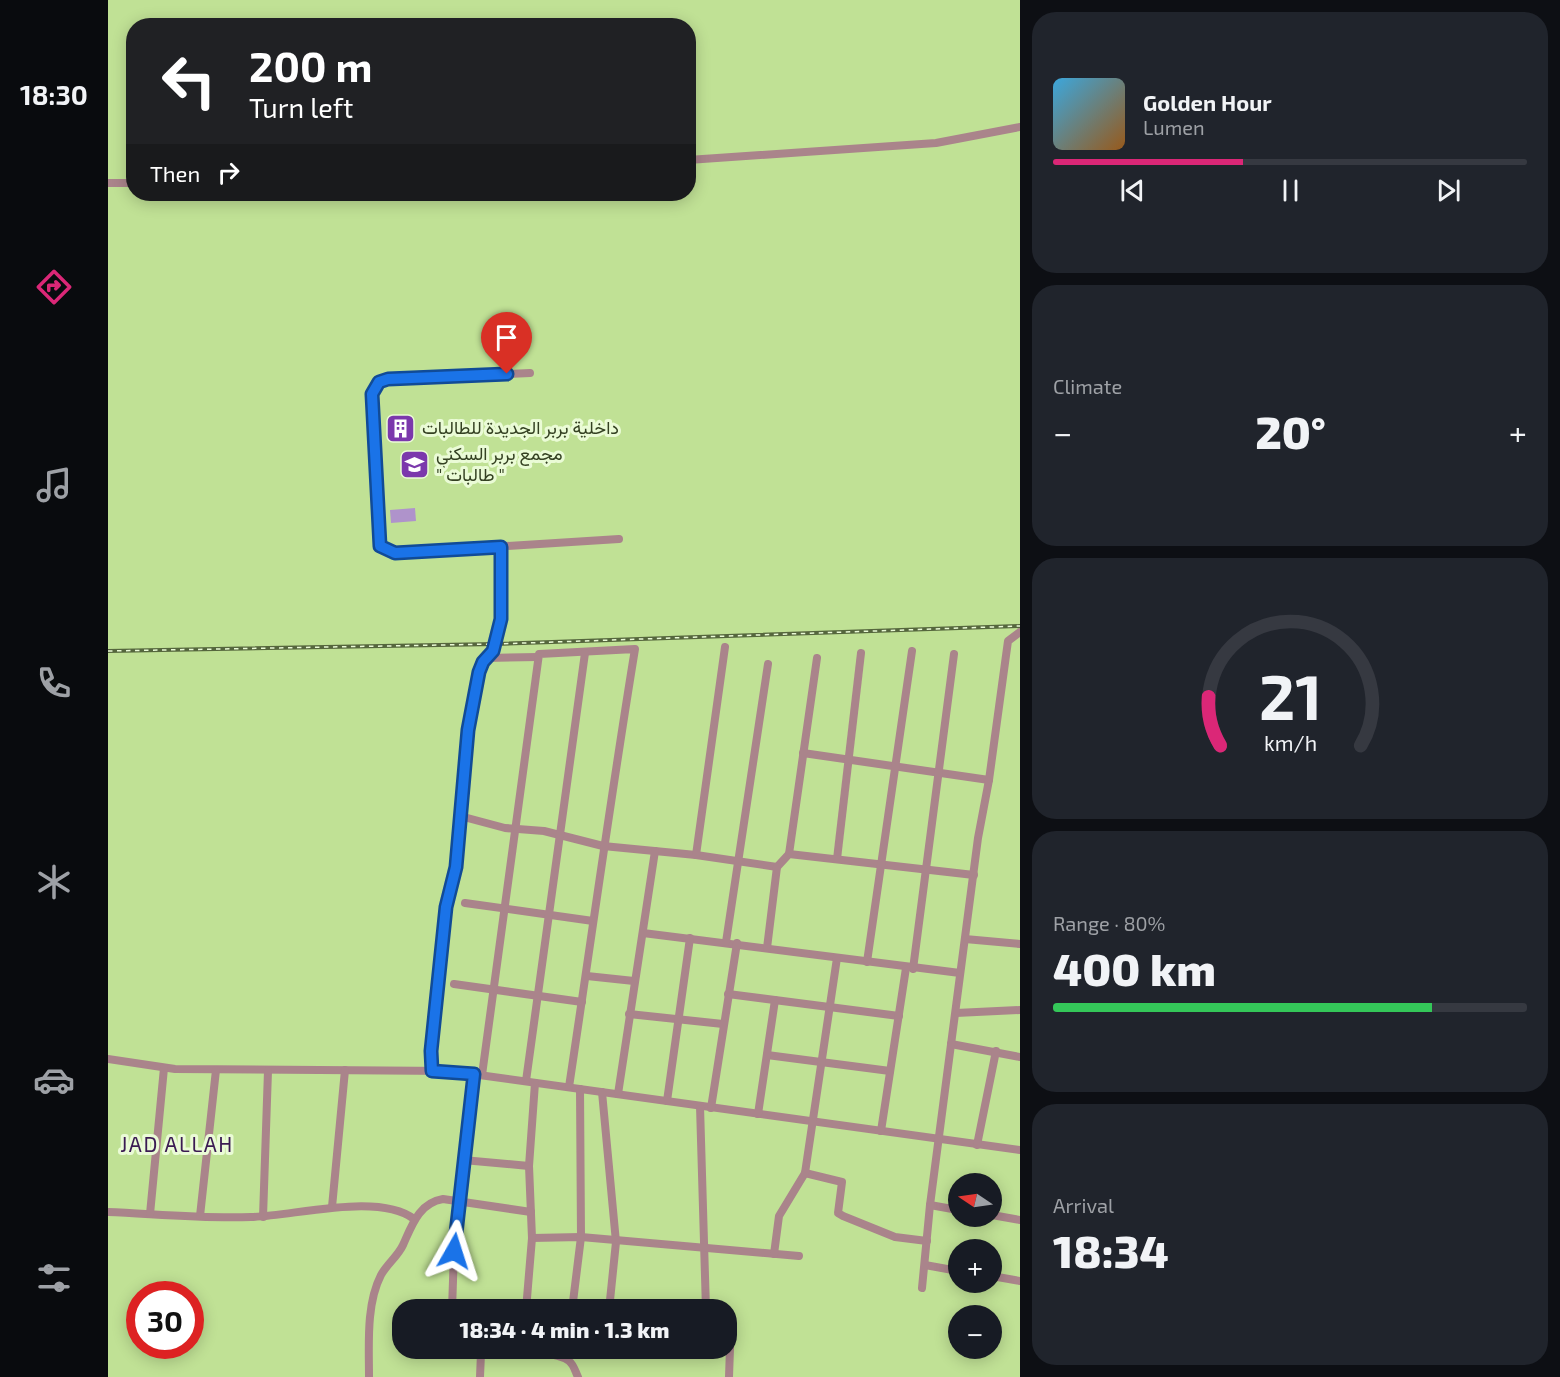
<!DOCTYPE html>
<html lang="en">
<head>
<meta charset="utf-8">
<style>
	:root { --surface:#171b24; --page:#20242c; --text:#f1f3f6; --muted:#9ea1a6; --line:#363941; --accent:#db2777 }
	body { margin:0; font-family:"Exo 2",Vazirmatn,sans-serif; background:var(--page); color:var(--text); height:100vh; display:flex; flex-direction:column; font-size:22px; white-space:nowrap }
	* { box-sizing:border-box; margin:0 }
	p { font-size:20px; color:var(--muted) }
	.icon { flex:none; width:33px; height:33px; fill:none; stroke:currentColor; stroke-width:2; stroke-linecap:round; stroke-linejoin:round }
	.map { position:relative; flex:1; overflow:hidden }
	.drawer { display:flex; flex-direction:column; gap:12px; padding:12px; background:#0d0f14; width:540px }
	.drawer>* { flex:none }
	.guide { position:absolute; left:18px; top:18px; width:570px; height:183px; border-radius:24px; box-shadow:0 3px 15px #0003; background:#202124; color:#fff; overflow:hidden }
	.needle { width:39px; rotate:283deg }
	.fabs { position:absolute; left:840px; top:1173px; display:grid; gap:12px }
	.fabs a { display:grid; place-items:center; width:54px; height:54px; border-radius:50%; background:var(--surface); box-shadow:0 3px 15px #0003; font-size:30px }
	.speed { position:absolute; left:18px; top:1281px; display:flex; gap:12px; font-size:30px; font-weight:700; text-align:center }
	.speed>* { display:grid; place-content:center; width:78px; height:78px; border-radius:50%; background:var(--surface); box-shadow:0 3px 15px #0003; line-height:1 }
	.speed .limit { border:9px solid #d22; background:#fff; color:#111 }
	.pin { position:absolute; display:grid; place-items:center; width:51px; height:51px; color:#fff; margin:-62px -26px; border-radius:50% 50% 50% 0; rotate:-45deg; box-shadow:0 0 6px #0007 }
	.pin .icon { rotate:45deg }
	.me { position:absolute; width:66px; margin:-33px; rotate:6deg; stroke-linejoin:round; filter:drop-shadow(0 0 4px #0008) }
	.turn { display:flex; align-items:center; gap:21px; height:126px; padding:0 24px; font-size:27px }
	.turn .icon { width:78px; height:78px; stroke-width:2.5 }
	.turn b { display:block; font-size:42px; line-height:51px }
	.then { display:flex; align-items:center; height:57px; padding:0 24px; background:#0003; gap:12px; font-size:22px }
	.big { font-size:45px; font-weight:800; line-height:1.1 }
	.drawer .widget { flex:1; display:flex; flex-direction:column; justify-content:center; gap:9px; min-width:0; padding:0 21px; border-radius:24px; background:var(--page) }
	.drawer .dial { align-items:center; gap:0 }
	.dial svg { height:156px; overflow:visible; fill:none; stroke:var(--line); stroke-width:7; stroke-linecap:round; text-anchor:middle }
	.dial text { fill:var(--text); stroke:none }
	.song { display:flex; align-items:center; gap:18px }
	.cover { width:72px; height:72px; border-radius:9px; background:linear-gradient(135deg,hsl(200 70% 55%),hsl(30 70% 35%)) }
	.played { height:6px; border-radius:3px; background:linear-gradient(90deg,var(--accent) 40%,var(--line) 40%) }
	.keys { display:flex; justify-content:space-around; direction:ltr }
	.heat { display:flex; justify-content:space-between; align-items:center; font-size:33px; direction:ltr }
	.charge { height:9px; border-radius:4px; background:linear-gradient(90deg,#34c759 80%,var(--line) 0) }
	.trip { position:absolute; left:284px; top:1299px; width:345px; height:60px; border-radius:24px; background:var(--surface); box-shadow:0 3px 15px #0003; font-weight:800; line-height:60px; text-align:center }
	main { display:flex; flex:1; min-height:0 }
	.dock { display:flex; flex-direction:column; width:108px; justify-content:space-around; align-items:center; background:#090b0e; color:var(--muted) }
	.dock .icon { width:42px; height:42px }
	.dock .on { color:var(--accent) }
	.dock b { font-size:27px; color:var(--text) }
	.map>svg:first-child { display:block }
</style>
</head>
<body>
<main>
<nav class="dock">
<b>18:30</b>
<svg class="icon on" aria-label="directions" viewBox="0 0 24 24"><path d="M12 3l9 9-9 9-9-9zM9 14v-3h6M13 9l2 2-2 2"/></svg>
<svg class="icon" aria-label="music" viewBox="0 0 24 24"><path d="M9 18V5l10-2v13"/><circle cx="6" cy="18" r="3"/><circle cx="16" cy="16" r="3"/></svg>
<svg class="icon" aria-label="phone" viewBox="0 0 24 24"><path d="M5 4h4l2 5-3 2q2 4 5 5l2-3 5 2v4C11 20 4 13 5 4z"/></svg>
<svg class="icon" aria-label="climate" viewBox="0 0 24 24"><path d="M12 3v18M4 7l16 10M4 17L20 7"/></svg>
<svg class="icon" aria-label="car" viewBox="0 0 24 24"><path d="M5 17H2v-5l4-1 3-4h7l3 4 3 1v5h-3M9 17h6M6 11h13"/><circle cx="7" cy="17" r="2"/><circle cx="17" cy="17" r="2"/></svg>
<svg class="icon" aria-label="filters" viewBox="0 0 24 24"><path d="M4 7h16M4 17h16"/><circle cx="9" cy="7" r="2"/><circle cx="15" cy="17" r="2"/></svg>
</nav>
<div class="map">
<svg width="912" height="1377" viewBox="0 0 912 1377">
	<rect width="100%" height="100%" fill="#c0e195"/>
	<polygon fill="#af93cb" points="307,508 308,521 283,523 282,510"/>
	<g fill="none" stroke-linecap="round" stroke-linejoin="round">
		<g stroke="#aa848b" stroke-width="8">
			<polyline points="580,160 828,143 912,127"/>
			<polyline points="0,183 26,183"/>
			<polyline points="422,373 280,379 271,382 265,387 266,468 272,546 287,553 511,539"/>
			<polyline points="378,658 430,657"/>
			<polyline points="695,753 881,780"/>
			<polyline points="352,816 397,828 436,831 495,846 588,855 669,867"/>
			<polyline points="681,854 709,658"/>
			<polyline points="588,855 617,647"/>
			<polyline points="729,859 753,653"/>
			<polyline points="357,903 485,921"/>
			<polyline points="535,933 852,973"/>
			<polyline points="857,939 912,944"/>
			<polyline points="618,942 660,664"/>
			<polyline points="659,948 669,867 681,854 866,875"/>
			<polyline points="759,962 804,651"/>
			<polyline points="805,969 846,654"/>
			<polyline points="479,976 526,981"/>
			<polyline points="346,984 474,1002"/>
			<polyline points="620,994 791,1016"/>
			<polyline points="848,1013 912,1010"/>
			<polyline points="521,1014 615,1024"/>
			<polyline points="843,1044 912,1057"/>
			<polyline points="659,1055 782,1071"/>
			<polyline points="0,1059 67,1069 342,1071 912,1150"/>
			<polyline points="324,1070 323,1051 338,907 348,867 360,730 371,672 375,662 385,651 393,619 393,547"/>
			<path d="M 374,1075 L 431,654 L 527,649 C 503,795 483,941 461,1087"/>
			<polyline points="418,1081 477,653"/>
			<polyline points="494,1092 508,1242 501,1310"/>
			<polyline points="510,1094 547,851"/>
			<polyline points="559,1101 582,938"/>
			<polyline points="592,1106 598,1310"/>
			<polyline points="603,1108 629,943"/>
			<polyline points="650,1114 667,1000"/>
			<polyline points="773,1131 798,968"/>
			<polyline points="869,1145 888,1051"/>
			<polyline points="355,1160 421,1166"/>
			<polyline points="697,1173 734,1182 730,1213 735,1216 787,1237 819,1241"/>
			<polyline points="822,1205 850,1210"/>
			<polyline points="224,1207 237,1070"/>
			<path d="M 0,1212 C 47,1214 96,1219 143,1217 C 186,1216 271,1192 306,1219"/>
			<polyline points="42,1214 56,1068"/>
			<polyline points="884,1215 912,1220"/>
			<polyline points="92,1216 108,1070"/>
			<polyline points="155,1217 160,1071"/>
			<polyline points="424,1238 473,1237 691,1256"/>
			<polyline points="666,1254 671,1216 697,1173 729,958"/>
			<polyline points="817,1265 850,1271"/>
			<polyline points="884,1276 912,1281"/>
			<polyline points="814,1288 822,1205 870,838 881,780 900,641 912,632"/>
			<polyline points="344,1310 346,1251 366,1074"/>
			<polyline points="418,1310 424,1238 421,1166 427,1083"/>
			<polyline points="464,1310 473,1237 472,1089"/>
			<polyline points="618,1320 623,1320 621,1377"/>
			<path d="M 336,1348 C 366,1357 441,1345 461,1361 C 466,1365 467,1371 470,1377"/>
			<path d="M 261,1377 C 261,1345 258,1304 273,1275 C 279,1264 290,1256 295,1245 C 304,1225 311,1203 335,1199 L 423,1212"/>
			<polyline points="372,1377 373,1353"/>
		</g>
		<defs>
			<polyline id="rail" points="0,651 388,644 912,626"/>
		</defs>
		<use href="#rail" stroke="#55663d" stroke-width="4"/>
		<use href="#rail" stroke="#eafbd6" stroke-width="1.5" stroke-dasharray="4.5" stroke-linecap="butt"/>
	</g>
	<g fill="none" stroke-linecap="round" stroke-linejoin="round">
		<defs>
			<polyline id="route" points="346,1251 366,1074 324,1071 323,1051 338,907 348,867 360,730 371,672 375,662 385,651 393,619 393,547 287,553 272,546 264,394 271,382 280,379 399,374"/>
		</defs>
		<use href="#route" stroke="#114b97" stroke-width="15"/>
		<use href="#route" stroke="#1a73e8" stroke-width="10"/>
	</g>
	<defs>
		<symbol id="building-square" viewBox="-11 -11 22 22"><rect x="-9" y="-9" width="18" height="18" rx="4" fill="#7b38ac" stroke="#eafbd6"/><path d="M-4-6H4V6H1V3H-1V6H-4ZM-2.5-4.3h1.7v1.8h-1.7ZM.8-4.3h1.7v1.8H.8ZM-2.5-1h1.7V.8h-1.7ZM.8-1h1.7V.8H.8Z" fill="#fff"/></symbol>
		<symbol id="university-square" viewBox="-11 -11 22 22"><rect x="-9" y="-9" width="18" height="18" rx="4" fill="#7b38ac" stroke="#eafbd6"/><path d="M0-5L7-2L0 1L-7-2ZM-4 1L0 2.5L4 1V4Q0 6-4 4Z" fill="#fff"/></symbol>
	</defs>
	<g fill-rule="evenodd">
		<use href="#building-square" x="276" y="412" width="33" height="33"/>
		<use href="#university-square" x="290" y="448" width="33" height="33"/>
	</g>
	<g text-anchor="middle" stroke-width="6" stroke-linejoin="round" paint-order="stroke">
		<g font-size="18" fill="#344122" stroke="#eafbd6" text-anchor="start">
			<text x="314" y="434">داخلية بربر الجديدة للطالبات</text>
			<text x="328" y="460">مجمع بربر السكني<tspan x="328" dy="21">" طالبات "</tspan></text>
		</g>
		<g font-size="21" letter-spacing="1.5" fill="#3b1b53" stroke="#eafbd6">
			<text x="69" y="1152">JAD ALLAH</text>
		</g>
	</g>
</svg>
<div class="fabs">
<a><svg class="needle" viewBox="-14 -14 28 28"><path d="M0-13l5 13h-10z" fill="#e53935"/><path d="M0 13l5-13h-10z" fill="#9ea1a6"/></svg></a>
<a>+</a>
<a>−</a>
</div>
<div class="speed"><div class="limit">30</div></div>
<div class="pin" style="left:399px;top:374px;background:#d93025"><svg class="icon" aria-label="arrive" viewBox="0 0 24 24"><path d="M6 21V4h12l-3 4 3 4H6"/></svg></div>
<svg class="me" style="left:346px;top:1251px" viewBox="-20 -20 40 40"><path d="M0-17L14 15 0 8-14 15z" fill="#1a73e8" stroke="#fff" stroke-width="4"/></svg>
<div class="trip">18:34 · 4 min · 1.3 km</div>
<div class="guide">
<div class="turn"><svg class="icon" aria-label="left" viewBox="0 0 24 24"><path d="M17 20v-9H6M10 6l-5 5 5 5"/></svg><div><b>200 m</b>Turn left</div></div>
<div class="then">Then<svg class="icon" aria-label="right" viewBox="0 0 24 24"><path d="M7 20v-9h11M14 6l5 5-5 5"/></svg></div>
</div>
</div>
<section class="drawer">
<div class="widget">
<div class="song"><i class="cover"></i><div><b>Golden Hour</b><p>Lumen</p></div></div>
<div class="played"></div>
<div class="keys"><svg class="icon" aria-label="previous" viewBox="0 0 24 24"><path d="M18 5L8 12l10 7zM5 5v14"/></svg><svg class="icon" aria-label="pause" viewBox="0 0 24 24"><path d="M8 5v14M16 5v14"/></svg><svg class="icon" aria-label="next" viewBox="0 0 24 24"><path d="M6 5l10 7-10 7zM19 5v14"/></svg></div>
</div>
<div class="widget"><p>Climate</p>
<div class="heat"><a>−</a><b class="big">20°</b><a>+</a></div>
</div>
<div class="widget dial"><svg viewBox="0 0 100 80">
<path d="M14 69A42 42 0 1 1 86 69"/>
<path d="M14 69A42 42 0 0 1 8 44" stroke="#db2777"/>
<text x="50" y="56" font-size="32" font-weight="700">21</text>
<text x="50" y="72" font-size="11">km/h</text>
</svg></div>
<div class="widget"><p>Range · 80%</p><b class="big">400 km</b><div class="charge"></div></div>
<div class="widget"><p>Arrival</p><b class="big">18:34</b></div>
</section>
</main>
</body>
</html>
